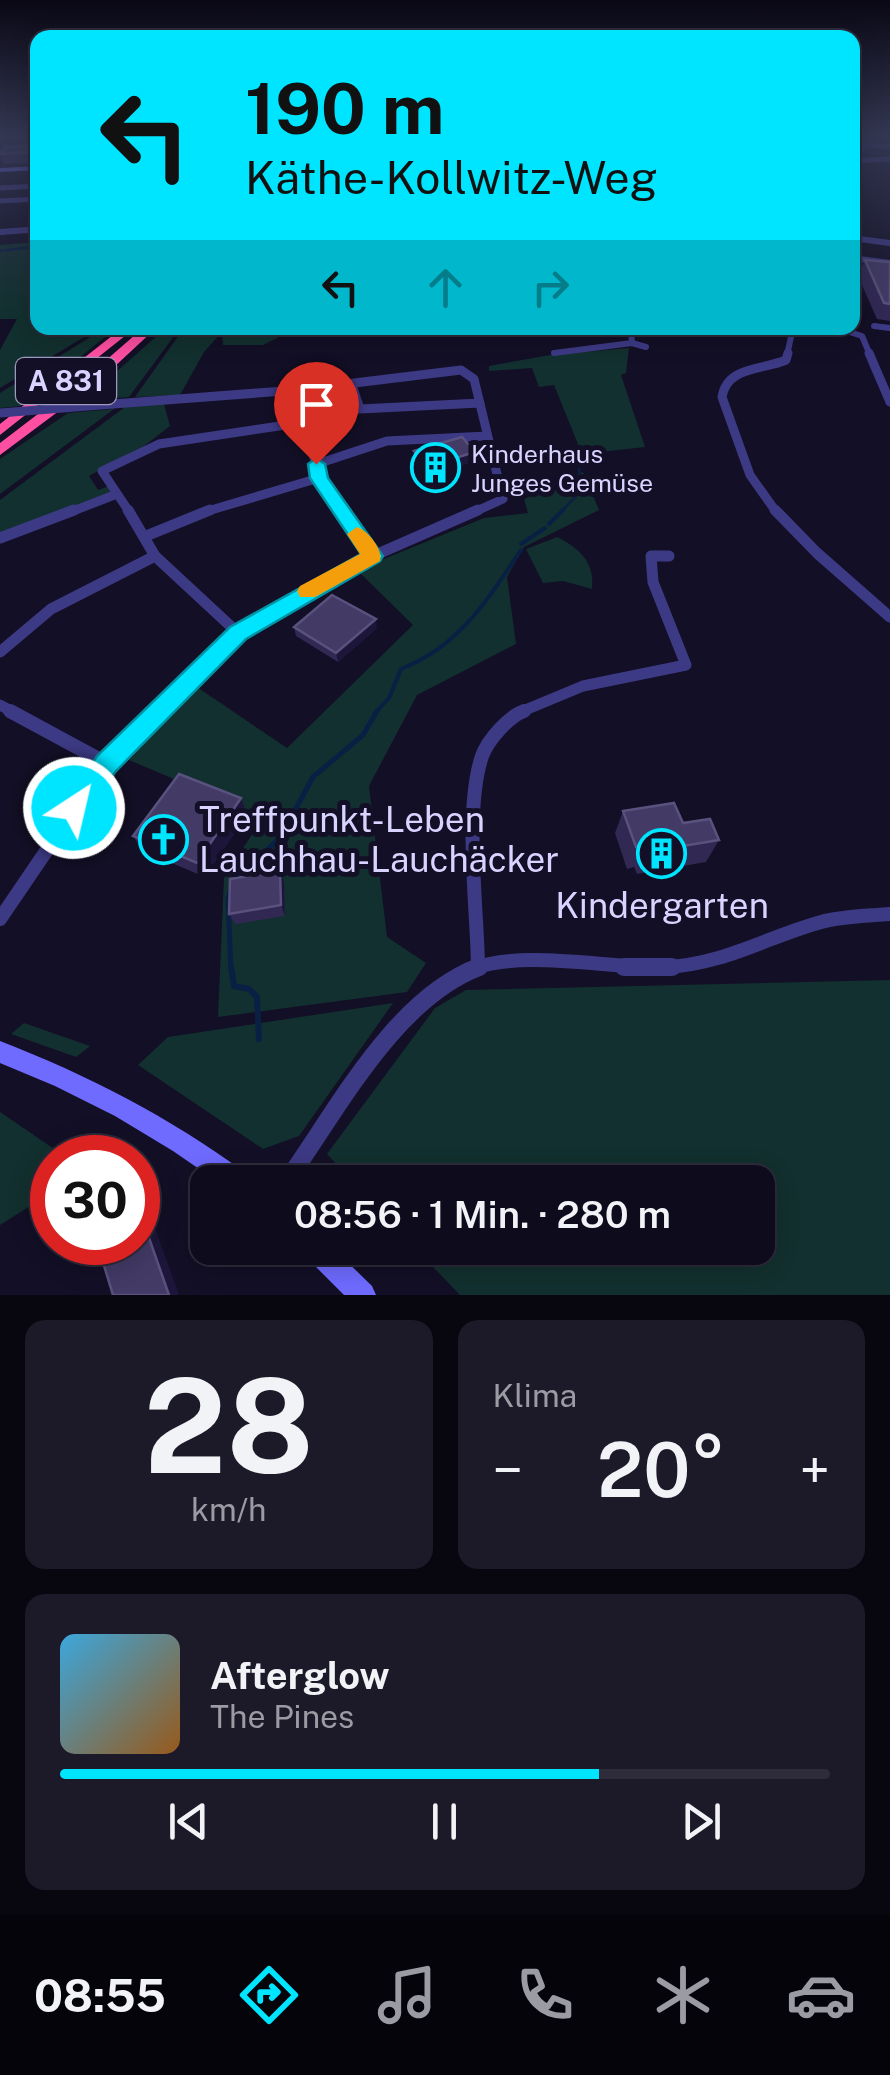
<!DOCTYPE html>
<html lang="de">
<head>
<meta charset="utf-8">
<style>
	:root { --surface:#0e0b1c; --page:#1c1929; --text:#f1f3f6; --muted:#9b9ba3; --line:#2e2b3b; --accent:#00e5ff }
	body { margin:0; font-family:"Public Sans",sans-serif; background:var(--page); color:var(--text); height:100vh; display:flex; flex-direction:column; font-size:38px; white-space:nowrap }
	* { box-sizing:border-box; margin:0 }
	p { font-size:32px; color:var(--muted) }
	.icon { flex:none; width:55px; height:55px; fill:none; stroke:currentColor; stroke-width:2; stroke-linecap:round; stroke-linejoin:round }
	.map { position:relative; height:1295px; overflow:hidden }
	.panel { display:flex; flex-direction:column; gap:25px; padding:25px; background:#08060f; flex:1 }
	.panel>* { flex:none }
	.guide { position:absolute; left:30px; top:30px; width:830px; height:305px; border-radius:20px; box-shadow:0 5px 25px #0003,0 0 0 2px var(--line); background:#00e5ff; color:#111; overflow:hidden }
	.speed { position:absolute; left:30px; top:1135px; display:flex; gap:20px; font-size:50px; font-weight:700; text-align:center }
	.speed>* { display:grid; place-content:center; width:130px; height:130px; border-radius:50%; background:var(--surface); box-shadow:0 5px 25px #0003,0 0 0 2px var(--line); line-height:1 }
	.speed .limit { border:15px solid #d22; background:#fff; color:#111 }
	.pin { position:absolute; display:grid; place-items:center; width:85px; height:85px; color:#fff; margin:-102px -42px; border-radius:50% 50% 50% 0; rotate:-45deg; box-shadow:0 0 10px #0007 }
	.pin .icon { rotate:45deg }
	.me { position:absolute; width:110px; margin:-55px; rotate:35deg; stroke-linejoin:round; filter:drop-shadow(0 0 8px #0008) }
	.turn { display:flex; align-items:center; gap:35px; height:210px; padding:0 50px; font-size:45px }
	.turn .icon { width:130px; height:130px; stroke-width:2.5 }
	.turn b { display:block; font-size:70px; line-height:85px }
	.lanes { display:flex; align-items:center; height:95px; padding:0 50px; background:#0003; justify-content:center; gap:50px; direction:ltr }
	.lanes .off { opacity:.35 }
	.big { font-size:75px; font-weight:600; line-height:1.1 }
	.panel .card { flex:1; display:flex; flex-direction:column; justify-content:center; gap:15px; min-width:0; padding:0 35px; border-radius:20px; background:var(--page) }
	.panel .dial { align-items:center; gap:0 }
	.dial b { font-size:130px; line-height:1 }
	.song { display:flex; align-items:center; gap:30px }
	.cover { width:120px; height:120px; border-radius:15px; background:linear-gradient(135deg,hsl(200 70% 55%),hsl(30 70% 35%)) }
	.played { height:10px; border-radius:5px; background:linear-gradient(90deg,var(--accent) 70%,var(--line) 70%) }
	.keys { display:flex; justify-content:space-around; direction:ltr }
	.heat { display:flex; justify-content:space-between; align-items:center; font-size:55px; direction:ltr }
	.panel .tiles { flex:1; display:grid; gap:25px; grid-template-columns:1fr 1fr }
	.card:last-child { grid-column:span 2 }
	.trip { position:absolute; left:190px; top:1165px; width:585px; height:100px; border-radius:20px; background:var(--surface); box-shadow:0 5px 25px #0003,0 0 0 2px var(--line); font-weight:600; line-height:100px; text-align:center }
	.tab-bar { display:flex; height:160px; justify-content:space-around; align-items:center; background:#06040b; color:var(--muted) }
	.tab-bar .icon { width:70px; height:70px }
	.tab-bar .selected { color:var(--accent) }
	.tab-bar b { font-size:45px; color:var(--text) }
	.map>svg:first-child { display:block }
</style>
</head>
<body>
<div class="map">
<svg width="890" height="1295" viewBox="0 0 890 1295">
	<rect width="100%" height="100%" fill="#130f26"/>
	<g fill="#12302f">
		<polygon points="37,242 38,328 99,328 0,388 0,350 17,319 0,319 0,245"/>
		<polygon points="105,328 116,328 20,406 0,408 0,393"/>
		<polygon points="166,328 180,328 129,397 83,401"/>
		<polygon points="184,328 297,328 263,345 223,345 222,332 204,352 180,395 135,397"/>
		<polygon points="629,348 626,373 621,375 645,447 582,454 554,385 539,387 532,368 489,371 489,366 550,355"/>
		<polygon points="164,404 170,426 144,446 89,476 98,490 109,486 111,494 0,536 0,500 125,407"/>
		<polygon points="114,409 0,494 0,459 68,413"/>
		<polygon points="583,472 599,510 524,547 507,577 516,644 417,695 369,786 387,937 426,963 407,992 218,1017 224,878 263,817 129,760 194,685 287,748 413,625 357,570 484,518 528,513 524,499"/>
		<path d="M 557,537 C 579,548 595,562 592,589 L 563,581 L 543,583 L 526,549 Z"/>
		<polygon points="890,980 890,1295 460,1295 415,1248 758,1248 758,1182 353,1182 327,1154 435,1008 466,990"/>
		<polygon points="393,1003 299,1136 263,1149 138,1065 168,1037"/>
		<polygon points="24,1023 90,1046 76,1057 11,1034"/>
		<polygon points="0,1112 66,1157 52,1158 52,1183 30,1206 0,1225"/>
	</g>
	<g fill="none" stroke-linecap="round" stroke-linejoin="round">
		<g stroke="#0a1f44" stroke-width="2.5">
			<polyline points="0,251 38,246"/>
			<polyline points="560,513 581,491 579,467 587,461"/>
		</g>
		<g stroke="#0a1f44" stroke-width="4">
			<polyline points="549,524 563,510"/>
			<polyline points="521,544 545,528"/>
			<path d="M 375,713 L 389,698 L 401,669 C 460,646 487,600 521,550"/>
		</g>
		<g stroke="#0a1f44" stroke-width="5">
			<polyline points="238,879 281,836 313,777 363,735 377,711"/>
			<polyline points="231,969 228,898 232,886"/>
		</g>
		<polyline stroke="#0a1f44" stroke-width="6" points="231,967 234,986 249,989 257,997 259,1039"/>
		<g stroke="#3d3a85" stroke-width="5">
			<polyline points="852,155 868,145 890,147"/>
			<polyline points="852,161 890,159"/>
			<polyline points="0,188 38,186"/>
			<polyline points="0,201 38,199"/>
			<polyline points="0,232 38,229"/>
		</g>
		<g stroke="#3d3a85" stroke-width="6">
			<polyline points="0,232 28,230"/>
			<polyline points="852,238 890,243"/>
			<polyline points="852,258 890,263"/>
			<polyline points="874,326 890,328"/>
			<polyline points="631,328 632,343"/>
			<polyline points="837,328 862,336 870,355"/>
			<polyline points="554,353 632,343 646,347"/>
			<polyline points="787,355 793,328"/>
		</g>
		<g stroke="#3d3a85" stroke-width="9">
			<polyline points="869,353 890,402"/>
			<polyline points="352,385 360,409 480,403"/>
			<polyline points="297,390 319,478 343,513"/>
			<polyline points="113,404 297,390 461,370 474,379 503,499 472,513"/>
			<polyline points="317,464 387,441 487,436"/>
			<polyline points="68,513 117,494"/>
			<polyline points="130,513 102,471 159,444 306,422"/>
			<polyline points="201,513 319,478"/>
			<path d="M 777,513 L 750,475 L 722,397 C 727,366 763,370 786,360 L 788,353"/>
		</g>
		<g stroke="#3d3a85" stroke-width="11">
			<polyline points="128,510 155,556 238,633"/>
			<polyline points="341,510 373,556"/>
			<polyline points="775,510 817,553 890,617"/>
			<polyline points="146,536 210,510"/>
			<polyline points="0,538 74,510"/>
			<polyline points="0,652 51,609 155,556"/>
			<polyline points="0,705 15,713"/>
			<polyline points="157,713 238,633 373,556 478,510"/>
			<polyline points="518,713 583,686 686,665 653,582 651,556 669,556"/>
		</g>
		<g stroke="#3d3a85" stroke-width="14">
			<polyline points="10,711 106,763"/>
			<polyline points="0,919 106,763 159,711"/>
			<path d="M 478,966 C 477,906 464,810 482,756 C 488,740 508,717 524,711"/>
			<path d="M 472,969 C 526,949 608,969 665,967 C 722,965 767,937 821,922 C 843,916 867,916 890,914"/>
		</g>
		<g stroke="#3d3a85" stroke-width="18">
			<polyline points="624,967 672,967"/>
			<path d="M 286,1182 C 337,1111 394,999 479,967"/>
		</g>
		<g fill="#6f6bff" fill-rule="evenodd">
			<polygon points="38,166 38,170 0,172 0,168"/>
			<path d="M 0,1041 C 88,1075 169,1117 246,1173 L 249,1182 L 218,1182 L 173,1151 L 115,1116 L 55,1086 L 0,1063 Z"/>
			<polygon points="302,1248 333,1248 372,1286 376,1295 344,1295 306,1257"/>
		</g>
		<g fill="#ff4fa3" fill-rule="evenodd">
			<polygon points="122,328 135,328 0,435 0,424"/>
			<polygon points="143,328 156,328 99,381 0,455 0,443 89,375"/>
		</g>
		<polyline stroke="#3d3a85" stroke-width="9" points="0,413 113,404"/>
	</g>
	<g fill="#312854">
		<polygon points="38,144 38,163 4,164 0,154"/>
		<polygon points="865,260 890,262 890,321 877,319 858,276"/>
		<polygon points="414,451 475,461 427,476 414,460"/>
		<polygon points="294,627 377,628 338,662 296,636"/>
		<polygon points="623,811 683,823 719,840 706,862 637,874 634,867 627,869 615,833"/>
		<polygon points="247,814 205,877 143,851 133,836"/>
		<polygon points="284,882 285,916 235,924 229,914"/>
	</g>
	<g fill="#1d163a">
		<polygon points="475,452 475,461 427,476 427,467"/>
		<polygon points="376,619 377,628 338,662 336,653"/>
		<polygon points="241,798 247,814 205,877 197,863"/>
		<polygon points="280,871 284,882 285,916 281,905"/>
		<polygon points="141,1215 151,1217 179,1295 169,1295"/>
	</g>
	<g fill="#433a66" stroke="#5a527e" stroke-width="2.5">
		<polygon points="38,144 38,152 0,154 5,147"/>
		<polygon points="865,260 890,262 890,304 884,303"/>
		<polygon points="462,437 475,452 427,467 414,451"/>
		<polygon points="332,595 376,619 336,653 294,627"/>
		<polygon points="179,774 241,798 197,863 133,836"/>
		<polygon points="674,803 683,823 710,819 719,840 646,852 644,846 636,847 623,811"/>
		<polygon points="280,871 281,905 229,914 230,879"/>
		<polygon points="141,1215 169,1295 113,1295 98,1246 103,1242 138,1242 138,1217"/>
	</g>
	<linearGradient id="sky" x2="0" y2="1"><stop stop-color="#0a0815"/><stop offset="0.43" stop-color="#333752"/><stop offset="1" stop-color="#333752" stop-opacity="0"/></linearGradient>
	<rect width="890" height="316" fill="url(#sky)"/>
	<polygon fill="#00e5ff" stroke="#0095a6" stroke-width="2.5" points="316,458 325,464 328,478 383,556 380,561 246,639 116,771 84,817 74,821 65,817 61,808 97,756 230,627 361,554 310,478 308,464"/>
	<path fill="#f59e0b" d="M 357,527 C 368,530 384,551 380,561 L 315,597 L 300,597 L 297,591 L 300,586 L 360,554 L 347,534 Z"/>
	<defs>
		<symbol id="building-ring" viewBox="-11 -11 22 22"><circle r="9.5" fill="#130f26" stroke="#00e5ff" stroke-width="1.5"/><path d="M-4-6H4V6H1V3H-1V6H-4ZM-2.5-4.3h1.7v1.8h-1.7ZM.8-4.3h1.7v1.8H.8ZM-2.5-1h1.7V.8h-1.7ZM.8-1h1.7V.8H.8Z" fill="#00e5ff"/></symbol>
		<symbol id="church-ring" viewBox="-11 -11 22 22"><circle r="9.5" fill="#130f26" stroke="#00e5ff" stroke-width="1.5"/><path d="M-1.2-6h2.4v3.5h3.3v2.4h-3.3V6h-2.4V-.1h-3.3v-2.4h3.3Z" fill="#00e5ff"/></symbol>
	</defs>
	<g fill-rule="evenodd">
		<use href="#building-ring" x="408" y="440" width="55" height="55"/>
		<use href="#church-ring" x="136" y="812" width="55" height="55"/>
		<use href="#building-ring" x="634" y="826" width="55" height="55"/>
	</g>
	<g text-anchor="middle" stroke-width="10" stroke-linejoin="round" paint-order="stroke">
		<g font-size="25" fill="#d9d4ff" stroke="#130f26" text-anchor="start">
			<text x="471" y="463">Kinderhaus<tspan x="471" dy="29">Junges Gemüse</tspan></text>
		</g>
		<rect fill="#130f26" stroke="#9e99be" stroke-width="2.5" x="16" y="358" width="100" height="46" rx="8"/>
		<g font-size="28" font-weight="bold" fill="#d9d4ff">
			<text x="66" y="391">A 831</text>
		</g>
		<g font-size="35" fill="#d9d4ff" stroke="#130f26" text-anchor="start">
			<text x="199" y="832">Treffpunkt-Leben<tspan x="199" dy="40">Lauchhau-Lauchäcker</tspan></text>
			<text x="662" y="918" text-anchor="middle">Kindergarten</text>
		</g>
	</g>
</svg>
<div class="speed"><div class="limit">30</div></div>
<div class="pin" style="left:316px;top:464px;background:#d93025"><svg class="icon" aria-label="arrive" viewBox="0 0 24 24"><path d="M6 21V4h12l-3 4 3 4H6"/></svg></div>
<svg class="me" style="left:74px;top:808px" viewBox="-20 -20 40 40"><circle r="17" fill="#00e5ff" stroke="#fff" stroke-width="3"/><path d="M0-11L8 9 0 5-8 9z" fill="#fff"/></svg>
<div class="trip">08:56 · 1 Min. · 280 m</div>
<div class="guide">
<div class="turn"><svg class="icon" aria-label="left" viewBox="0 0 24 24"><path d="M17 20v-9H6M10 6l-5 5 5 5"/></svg><div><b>190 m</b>Käthe-Kollwitz-Weg</div></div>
<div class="lanes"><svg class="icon" aria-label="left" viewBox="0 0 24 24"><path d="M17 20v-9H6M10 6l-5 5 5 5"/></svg><svg class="icon off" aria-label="ahead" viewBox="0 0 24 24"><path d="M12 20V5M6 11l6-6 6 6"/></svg><svg class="icon off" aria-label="right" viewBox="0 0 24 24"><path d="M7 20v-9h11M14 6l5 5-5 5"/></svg></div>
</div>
</div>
<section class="panel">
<div class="tiles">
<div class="card dial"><b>28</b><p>km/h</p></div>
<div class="card"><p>Klima</p>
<div class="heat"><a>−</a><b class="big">20°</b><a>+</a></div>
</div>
<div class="card">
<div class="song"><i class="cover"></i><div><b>Afterglow</b><p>The Pines</p></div></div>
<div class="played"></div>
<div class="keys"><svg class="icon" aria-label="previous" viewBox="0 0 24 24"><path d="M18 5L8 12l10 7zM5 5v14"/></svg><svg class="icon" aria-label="pause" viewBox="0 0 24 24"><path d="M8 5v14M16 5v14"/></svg><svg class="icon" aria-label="next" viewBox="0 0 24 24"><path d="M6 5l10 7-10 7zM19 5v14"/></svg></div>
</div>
</div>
</section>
<nav class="tab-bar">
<b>08:55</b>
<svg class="icon selected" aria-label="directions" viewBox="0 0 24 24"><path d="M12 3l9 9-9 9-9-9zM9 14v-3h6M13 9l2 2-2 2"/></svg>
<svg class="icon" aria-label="music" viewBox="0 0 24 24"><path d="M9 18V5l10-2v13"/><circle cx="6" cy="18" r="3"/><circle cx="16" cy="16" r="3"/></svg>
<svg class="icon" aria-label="phone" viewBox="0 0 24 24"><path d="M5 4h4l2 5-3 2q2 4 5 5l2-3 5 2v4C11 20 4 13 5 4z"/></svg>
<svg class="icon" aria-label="climate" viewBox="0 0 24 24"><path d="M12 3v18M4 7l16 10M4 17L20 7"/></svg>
<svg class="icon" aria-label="car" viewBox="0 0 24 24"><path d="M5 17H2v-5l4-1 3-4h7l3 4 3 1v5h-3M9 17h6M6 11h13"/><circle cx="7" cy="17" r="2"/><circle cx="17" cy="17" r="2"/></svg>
</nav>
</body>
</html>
